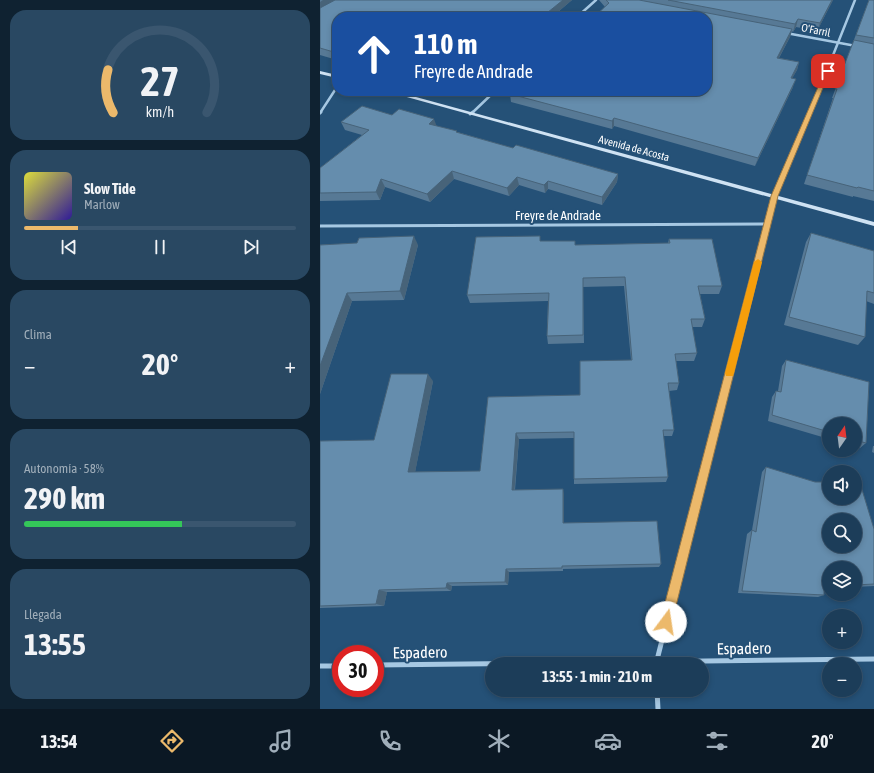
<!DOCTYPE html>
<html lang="es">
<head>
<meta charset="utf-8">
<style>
	:root { --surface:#1c3d59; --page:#294862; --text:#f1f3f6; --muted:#a0aeba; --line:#3a566f; --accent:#ecb96b }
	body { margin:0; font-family:"Asap Condensed",sans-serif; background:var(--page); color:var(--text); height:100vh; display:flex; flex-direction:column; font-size:15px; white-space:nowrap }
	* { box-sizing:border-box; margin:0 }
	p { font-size:13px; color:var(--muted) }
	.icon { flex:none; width:22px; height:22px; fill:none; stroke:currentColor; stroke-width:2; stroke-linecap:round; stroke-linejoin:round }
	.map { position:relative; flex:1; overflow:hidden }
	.side { display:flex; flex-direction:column; gap:10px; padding:10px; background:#0f2231; width:320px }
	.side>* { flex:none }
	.top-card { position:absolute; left:12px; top:12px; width:380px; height:84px; border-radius:16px; box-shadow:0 2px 6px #0003,0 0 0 1px var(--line); background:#1a4fa0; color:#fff; overflow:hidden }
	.needle { width:26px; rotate:14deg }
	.fabs { position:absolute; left:502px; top:417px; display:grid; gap:8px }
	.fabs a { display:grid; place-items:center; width:40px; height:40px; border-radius:50%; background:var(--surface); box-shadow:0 2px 6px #0003,0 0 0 1px var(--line); font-size:20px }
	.speed { position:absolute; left:12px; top:645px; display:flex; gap:8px; font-size:20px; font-weight:700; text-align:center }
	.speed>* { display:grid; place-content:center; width:52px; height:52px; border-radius:50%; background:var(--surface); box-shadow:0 2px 6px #0003,0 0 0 1px var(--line); line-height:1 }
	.speed .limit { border:6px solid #d22; background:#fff; color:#111 }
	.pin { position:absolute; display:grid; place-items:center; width:34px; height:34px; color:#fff; margin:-17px; border-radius:8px; box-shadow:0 2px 6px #0006 }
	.me { position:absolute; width:44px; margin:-22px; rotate:14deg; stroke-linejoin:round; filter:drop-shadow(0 0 3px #0008) }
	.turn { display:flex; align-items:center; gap:14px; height:84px; padding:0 16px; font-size:18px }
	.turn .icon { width:52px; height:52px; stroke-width:2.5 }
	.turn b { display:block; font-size:28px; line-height:34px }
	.big { font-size:30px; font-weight:700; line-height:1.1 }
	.side .widget { flex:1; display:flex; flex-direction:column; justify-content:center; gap:6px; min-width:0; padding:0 14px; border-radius:16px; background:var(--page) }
	.side .dial { align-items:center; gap:0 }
	.dial svg { height:104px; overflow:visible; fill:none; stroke:var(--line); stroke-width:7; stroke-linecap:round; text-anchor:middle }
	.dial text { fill:var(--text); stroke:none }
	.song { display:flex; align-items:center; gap:12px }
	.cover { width:48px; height:48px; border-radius:6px; background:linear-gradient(135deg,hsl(60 70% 55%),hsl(250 70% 35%)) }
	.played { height:4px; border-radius:2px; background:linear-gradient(90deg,var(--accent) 20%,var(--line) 20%) }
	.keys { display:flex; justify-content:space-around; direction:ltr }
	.heat { display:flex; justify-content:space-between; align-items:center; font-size:22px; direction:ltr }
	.charge { height:6px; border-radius:3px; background:linear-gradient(90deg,#34c759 58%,var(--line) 0) }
	.trip { position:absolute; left:165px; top:657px; width:224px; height:40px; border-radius:20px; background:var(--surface); box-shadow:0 2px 6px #0003,0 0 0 1px var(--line); font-weight:700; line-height:40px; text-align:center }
	.menu { display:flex; height:64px; justify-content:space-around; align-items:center; background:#0b1824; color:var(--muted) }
	.menu .icon { width:28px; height:28px }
	.menu .current { color:var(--accent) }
	.menu b { font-size:18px; color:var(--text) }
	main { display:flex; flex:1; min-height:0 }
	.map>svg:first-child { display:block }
</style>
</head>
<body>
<main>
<section class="side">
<div class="widget dial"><svg viewBox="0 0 100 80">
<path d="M14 69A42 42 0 1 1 86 69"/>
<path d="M14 69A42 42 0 0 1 10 36" stroke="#ecb96b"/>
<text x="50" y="56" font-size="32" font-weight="700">27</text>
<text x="50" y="72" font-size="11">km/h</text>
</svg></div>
<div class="widget">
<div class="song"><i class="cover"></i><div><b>Slow Tide</b><p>Marlow</p></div></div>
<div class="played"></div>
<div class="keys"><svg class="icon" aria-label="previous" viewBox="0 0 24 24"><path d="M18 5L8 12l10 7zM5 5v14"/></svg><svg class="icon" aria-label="pause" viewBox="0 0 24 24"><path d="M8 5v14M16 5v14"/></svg><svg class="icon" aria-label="next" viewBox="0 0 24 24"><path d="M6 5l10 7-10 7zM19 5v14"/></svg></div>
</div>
<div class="widget"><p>Clima</p>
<div class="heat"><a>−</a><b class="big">20°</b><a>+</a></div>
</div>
<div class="widget"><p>Autonomía · 58%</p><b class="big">290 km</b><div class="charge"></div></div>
<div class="widget"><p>Llegada</p><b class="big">13:55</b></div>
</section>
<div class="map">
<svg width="554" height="709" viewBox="0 0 554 709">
	<rect width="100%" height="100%" fill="#255177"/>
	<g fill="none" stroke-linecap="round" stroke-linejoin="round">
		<g stroke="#a6c8e3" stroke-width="2.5">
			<polyline points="257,17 276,0"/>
			<polyline points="466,33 536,46"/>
			<polyline points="0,113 17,87"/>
			<polyline points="152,113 175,91"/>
			<polyline points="490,113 535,0"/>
		</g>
		<g stroke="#a6c8e3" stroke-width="3">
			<polyline points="0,113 1,112"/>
			<polyline points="150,114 153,112"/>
			<polyline points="0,226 447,224 455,197 490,112"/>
			<polyline points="438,260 447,224"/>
		</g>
		<polyline stroke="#a6c8e3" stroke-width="4" points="389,454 438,259"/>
		<g stroke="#a6c8e3" stroke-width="5">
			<polyline points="336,664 389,453"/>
			<polyline points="55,665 554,659"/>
			<polyline points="0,666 21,666"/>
			<polyline points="337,690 338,709"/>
		</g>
		<g fill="#cfe2f3" fill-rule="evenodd">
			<polygon points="0,71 17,75 17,78 0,74"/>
			<polygon points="65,91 74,91 554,222 554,226"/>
		</g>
	</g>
	<g fill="#577995">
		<polygon points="0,0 252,0 232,17 17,17 17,60 0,55"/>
		<polygon points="279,0 513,0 497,31 476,27 473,32 472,31 470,37 459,58 479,62 477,70 472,78 473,87 435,166 294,126 292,129 191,102 190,94 285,7"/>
		<polygon points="549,0 554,0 554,201 533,196 533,197 484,184 513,98 512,98"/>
		<polygon points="72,115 116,126 137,131 137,132 193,148 298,174 297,182 282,205 228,189 225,193 199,185 189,196 134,179 110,202 65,187 60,200 0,201 0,168 42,135 25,130 21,122"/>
		<polygon points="491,233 554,251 554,304 546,301 545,337 538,345 464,325 486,242"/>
		<polygon points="349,239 402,286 399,294 380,294 385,319 382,327 372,327 377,353 374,361 356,361 359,383 357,390 349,391 354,430 352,436 343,436 348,477 346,482 254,484 254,438 199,439 195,490 244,494 244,523 341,564 339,567 243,569 243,571 189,572 188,585 132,586 131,591 67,592 64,606 0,608 0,441 54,440 113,381 95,472 160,471 168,397 260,395 311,360 304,286 263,287 264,343 228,344 227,336 228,301 150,303 147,295 221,241 256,245 348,243"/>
		<polygon points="37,243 98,245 84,300 32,301 0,394 0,245"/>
		<polygon points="466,360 549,382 546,443 540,448 535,447 535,424 509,424 509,439 448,421 452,397 456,391 458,391 462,366"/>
		<polygon points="553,446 554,446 554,453 552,452"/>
		<polygon points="446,467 554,529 554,586 535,587 535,568 509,568 509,587 504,587 504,595 498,597 418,593 427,534 432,530 442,472"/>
	</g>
	<g fill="#476379">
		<polygon points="3,0 20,0 0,11 0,2"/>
		<polygon points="243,0 252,0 232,17 222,17"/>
		<polygon points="512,0 513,0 497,31 500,23"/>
		<polygon points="478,19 476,27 473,32 475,24"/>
		<polygon points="472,29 470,37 455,65 457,58"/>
		<polygon points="479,62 477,70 468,86 471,78"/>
		<polygon points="476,79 473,87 435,166 438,158"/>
		<polygon points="294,118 294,126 292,129 292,121"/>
		<polygon points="114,119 117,127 109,124"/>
		<polygon points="132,171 134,179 110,202 107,194"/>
		<polygon points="298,174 297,182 282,205 282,197"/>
		<polygon points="197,177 199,185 189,196 187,188"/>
		<polygon points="61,179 65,187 60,200 56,192"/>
		<polygon points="228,181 228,189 225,193 224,185"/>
		<polygon points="94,236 98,245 84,300 80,291"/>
		<polygon points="27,293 32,301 0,394 0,366"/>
		<polygon points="108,374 113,381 94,478 88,472"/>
		<polygon points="196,433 199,439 194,495 192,490"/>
		<polygon points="243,489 244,494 244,528 243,523"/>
		<polygon points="186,569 189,572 188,585 185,582"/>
		<polygon points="127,583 132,586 131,591 126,588"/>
		<polygon points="59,590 67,592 64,606 56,604"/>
	</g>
	<g fill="#658dad" stroke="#476379" fill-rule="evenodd">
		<polygon points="15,0 243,0 222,17 17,17 17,53 0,48 0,8"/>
		<polygon points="286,0 319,0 472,29 457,58 479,62 471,78 476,79 438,158 294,118 292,121 190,94 194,91 387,91 387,17 274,17 289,3"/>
		<polygon points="348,0 512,0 500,23 478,19 475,24"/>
		<polygon points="549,0 554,0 554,38 536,35"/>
		<polygon points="534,40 554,44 554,191 538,187 537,188 487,175 517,89 515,89"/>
		<polygon points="42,106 72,115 79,109 114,119 109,124 137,131 136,132 193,148 196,145 298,174 282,197 228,181 224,185 197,177 187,188 132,171 107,194 61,179 56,192 0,193 0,168 49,130 21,122"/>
		<polygon points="491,233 554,251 554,293 547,291 545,337 469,317"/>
		<polygon points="94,236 80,291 27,293 0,366 0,245 37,243 39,238"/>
		<polygon points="220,236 220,241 255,241 255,245 350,243 349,239 392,239 402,286 378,286 385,319 371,319 377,353 355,354 359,383 348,383 354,430 343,430 348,477 254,479 254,432 196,433 192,490 243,489 243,523 337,521 341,564 242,566 242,568 186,569 185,582 127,583 126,588 59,590 56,604 0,606 0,441 54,440 71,374 108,374 88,472 160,471 168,397 260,395 260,361 312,360 305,277 263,278 263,335 227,336 229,293 147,295 156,237"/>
		<polygon points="466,360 549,382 546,443 535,440 535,424 509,424 509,432 452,415 456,391 461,392"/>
		<path d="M 446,467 L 495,482 L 509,482 L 509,498 L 535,498 L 535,483 L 540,483 L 554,529 L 554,584 L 535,585 L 535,568 L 509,568 L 509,585 L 504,585 L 504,595 L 422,591 L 432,530 L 436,532 ZM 509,520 L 535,520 L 535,546 L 509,546 Z"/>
	</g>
	<polygon fill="#ecb96b" stroke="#997846" points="508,69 510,71 458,196 352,622 350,626 346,628 342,626 340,622 451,196 505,71"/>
	<polygon fill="#f59e0b" points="438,259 442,262 414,373 413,376 406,376 405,373 434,262"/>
	<g text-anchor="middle" stroke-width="4" stroke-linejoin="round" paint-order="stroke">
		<g font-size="11" fill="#fff" stroke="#255177">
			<text transform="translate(496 30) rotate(11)" y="4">O'Farril</text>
			<text transform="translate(314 148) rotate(15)" y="4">Avenida de Acosta</text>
		</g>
		<g font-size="13" fill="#fff" stroke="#255177">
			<text x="238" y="220">Freyre de Andrade</text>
		</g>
		<g font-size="16" fill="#fff" stroke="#255177">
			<text transform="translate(424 648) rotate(-1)" y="6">Espadero</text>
			<text transform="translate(100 652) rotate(-1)" y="6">Espadero</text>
		</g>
	</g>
</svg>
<div class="fabs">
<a><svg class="needle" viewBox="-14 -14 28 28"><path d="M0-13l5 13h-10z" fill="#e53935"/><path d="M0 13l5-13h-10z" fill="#a0aeba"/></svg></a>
<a><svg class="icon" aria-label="sound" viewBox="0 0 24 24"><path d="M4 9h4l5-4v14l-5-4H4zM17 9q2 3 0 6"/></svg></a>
<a><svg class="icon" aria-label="search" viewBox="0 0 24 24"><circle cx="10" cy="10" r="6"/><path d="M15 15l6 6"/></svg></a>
<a><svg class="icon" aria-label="layers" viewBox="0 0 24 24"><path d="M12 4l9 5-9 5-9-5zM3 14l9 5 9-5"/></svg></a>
<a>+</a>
<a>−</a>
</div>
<div class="speed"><div class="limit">30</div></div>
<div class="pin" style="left:508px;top:71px;background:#d93025"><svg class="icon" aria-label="arrive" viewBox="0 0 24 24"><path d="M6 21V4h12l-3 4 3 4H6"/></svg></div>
<svg class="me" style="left:346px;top:622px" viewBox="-20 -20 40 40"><circle r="19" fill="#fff"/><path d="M0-13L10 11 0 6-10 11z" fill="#ecb96b"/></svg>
<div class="trip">13:55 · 1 min · 210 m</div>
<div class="top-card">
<div class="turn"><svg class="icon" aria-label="ahead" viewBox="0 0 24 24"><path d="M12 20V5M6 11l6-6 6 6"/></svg><div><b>110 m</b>Freyre de Andrade</div></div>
</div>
</div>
</main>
<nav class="menu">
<b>13:54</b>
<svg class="icon current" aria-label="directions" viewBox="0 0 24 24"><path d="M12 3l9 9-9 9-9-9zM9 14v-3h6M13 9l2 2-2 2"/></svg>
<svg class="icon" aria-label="music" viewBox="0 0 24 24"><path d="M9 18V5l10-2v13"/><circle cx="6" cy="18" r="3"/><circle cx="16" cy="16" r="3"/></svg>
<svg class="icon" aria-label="phone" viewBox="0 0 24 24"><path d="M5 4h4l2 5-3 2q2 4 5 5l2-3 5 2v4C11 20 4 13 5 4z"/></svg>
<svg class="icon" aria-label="climate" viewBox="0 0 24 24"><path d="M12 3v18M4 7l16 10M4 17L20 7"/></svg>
<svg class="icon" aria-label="car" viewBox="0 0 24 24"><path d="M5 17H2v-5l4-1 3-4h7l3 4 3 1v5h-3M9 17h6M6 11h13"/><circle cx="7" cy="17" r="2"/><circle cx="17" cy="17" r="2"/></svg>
<svg class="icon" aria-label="filters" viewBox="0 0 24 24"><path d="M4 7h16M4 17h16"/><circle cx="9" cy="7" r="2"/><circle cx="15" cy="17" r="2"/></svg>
<b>20°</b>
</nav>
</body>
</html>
